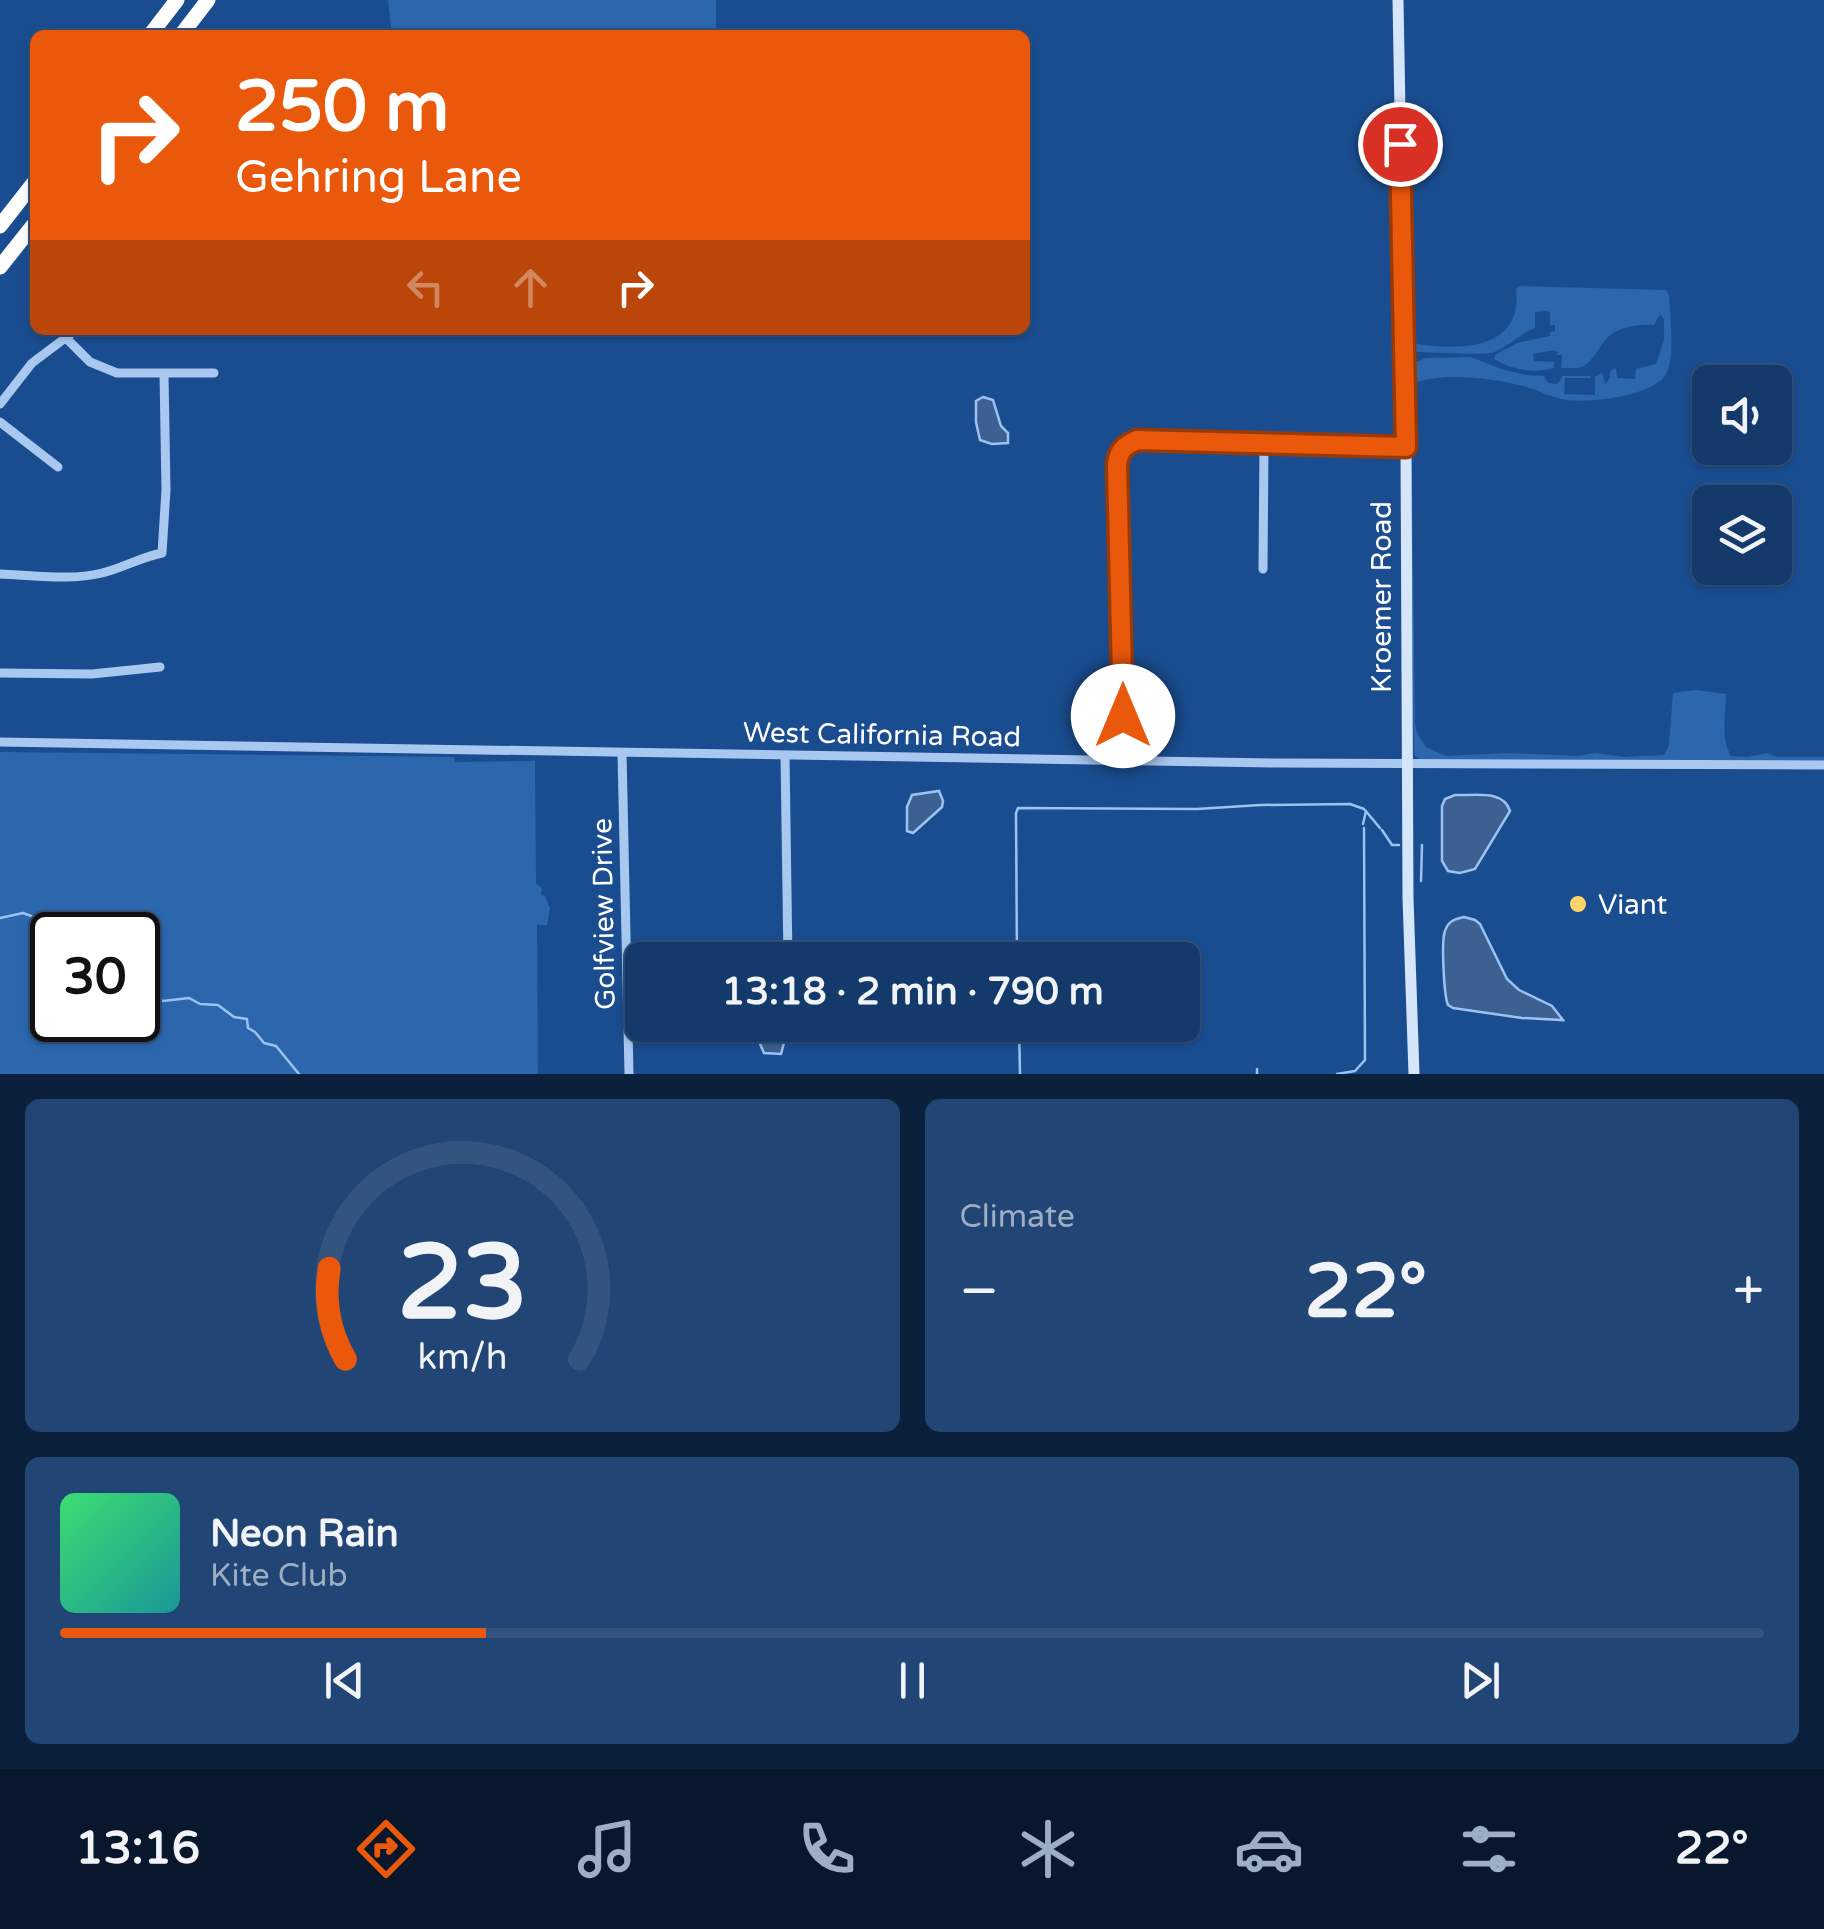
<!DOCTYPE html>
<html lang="en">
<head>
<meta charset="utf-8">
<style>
	:root { --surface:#143a6c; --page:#214574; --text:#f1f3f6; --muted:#9dadc2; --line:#33547f; --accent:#ea580c }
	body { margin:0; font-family:"Varela Round",sans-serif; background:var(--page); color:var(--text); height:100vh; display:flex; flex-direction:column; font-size:38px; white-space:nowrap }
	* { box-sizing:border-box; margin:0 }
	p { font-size:32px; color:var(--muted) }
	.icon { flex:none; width:55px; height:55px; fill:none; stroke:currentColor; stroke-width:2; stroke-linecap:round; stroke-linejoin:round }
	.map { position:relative; height:1074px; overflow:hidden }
	.panel { display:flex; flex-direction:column; gap:25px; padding:25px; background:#0b203b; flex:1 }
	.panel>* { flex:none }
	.banner { position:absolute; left:30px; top:30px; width:1000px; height:305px; border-radius:15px; box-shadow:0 2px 8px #0004,0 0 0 2px var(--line); background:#ea580c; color:#fff; overflow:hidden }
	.controls { position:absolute; left:1692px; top:365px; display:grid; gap:20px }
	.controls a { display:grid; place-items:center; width:100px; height:100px; border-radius:15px; background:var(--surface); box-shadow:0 2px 8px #0004,0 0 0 2px var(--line); font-size:50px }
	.speed { position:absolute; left:30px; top:912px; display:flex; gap:20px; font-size:50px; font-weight:700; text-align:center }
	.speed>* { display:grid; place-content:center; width:130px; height:130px; border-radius:50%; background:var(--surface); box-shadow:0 2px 8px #0004,0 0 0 2px var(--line); line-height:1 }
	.speed .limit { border:5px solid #111; border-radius:15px; background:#fff; color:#111 }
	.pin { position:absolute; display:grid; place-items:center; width:85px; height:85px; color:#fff; margin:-42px; border:5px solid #fff; border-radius:50%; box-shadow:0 2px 10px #0007 }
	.me { position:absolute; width:110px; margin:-55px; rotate:0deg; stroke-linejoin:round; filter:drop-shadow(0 0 8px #0008) }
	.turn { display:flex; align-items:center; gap:35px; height:210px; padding:0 40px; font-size:45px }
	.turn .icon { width:130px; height:130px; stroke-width:2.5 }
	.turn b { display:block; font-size:70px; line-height:85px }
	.lanes { display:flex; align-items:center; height:95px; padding:0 40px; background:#0003; justify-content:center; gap:50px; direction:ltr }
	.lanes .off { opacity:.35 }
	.big { font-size:75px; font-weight:800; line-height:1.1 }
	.panel .widget { flex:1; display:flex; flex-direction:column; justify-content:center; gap:15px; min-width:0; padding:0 35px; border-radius:15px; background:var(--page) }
	.panel .dial { align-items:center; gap:0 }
	.dial svg { height:260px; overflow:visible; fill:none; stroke:var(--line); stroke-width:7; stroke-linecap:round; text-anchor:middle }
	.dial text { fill:var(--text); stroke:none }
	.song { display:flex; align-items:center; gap:30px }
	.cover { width:120px; height:120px; border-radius:15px; background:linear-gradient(135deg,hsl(140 70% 55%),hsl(180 70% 35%)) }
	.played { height:10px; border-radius:5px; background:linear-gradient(90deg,var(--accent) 25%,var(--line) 25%) }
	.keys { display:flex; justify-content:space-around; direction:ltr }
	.heat { display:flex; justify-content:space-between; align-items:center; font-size:55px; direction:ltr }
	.panel .tiles { flex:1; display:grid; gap:25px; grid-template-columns:1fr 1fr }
	.widget:last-child { grid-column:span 2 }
	.trip { position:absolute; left:625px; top:942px; width:575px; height:100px; border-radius:15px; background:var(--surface); box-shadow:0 2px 8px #0004,0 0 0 2px var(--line); font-weight:800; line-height:100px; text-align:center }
	.tab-bar { display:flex; height:160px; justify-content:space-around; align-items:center; background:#08172b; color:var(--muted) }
	.tab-bar .icon { width:70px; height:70px }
	.tab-bar .on { color:var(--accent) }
	.tab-bar b { font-size:45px; color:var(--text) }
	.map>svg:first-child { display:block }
</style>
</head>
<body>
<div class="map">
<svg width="1824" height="1074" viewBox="0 0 1824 1074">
	<rect width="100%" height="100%" fill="#1a4d90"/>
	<g fill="#2c67ae" fill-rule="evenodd">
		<polygon points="388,0 716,0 716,35 392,35"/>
		<path d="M 1519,286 L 1666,290 L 1669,295 C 1670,316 1675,354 1667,372 C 1657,396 1590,403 1567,400 C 1552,398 1537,390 1523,386 C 1493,378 1443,372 1415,383 L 1411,392 L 1411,413 L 1415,723 L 1417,733 L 1426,747 L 1446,756 L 1506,753 L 1578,756 L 1595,753 L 1624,757 L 1664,755 L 1669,745 L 1673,693 L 1696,690 L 1726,694 C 1726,715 1720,737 1731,756 L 1748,757 L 1767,753 L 1777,757 L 1824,757 L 1824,761 L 1420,760 L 1414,755 L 1409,365 L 1426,358 L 1471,357 L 1501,369 L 1526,375 L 1544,376 L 1548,383 L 1557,384 L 1563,376 L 1591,376 L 1591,378 L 1565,378 L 1564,394 L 1595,395 L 1595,377 L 1601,373 L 1603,374 L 1605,384 L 1610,378 L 1610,371 L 1616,368 L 1617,378 L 1635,379 L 1636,369 L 1656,364 L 1664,340 L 1664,319 L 1660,314 L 1654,325 C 1642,324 1624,326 1613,333 C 1599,342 1595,364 1578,368 C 1577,368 1562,368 1561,368 L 1562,355 L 1557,355 L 1558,352 L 1554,350 L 1533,354 L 1534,361 L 1554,362 L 1554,368 C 1533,374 1513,370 1494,359 L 1495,355 L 1517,343 L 1550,336 L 1550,332 L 1555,331 L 1555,325 L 1550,325 L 1550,313 L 1547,311 L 1535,312 L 1535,328 C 1520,334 1508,346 1494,352 C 1484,356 1429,352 1414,352 L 1408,349 L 1407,342 C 1452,351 1524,354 1516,289 Z"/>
		<path d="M 0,752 L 454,757 L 455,762 L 535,761 L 536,884 L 542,888 L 541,895 L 545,896 L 550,908 L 547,925 L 537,925 L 538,1074 L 0,1074 ZM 52,935 L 138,935 L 138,1020 L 52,1020 Z"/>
	</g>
	<g fill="#3b6091" stroke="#9bc3f1" stroke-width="2.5">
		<polygon points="983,397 993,400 1001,426 1008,433 1008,443 992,444 980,440 976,422 976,401"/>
		<polygon points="939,791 943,801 942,807 913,833 907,831 907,807 912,795"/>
		<path d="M 1455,795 C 1474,796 1503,789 1510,811 L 1475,869 L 1460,873 L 1448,871 L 1442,861 L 1442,806 L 1445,799 Z"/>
		<path d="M 1464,917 L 1475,920 L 1480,924 L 1507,979 L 1519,990 L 1552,1006 L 1563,1020 L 1522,1018 L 1453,1008 L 1448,1005 C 1444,996 1441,941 1445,931 C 1448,921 1455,919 1464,917 Z"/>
		<polygon points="766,1025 779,1025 784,1043 781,1054 764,1053 757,1037"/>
	</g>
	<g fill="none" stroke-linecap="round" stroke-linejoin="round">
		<g stroke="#9bc3f1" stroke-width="2.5">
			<polyline points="1363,824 1366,811"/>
			<polyline points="1382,830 1392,845 1399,845"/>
			<polyline points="1421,881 1422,845"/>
			<polyline points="0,918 23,913 34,917 43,935 52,946"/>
			<polyline points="1017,960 1016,813 1018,808 1197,809 1260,805 1350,804 1364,809 1380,828"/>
			<polyline points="138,993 163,1001 189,998 200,1004 218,1005 234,1017 247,1019 248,1028 255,1032 264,1043 276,1046 299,1074"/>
			<polyline points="1019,1025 1020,1074"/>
			<polyline points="1257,1069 1257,1074"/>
			<polyline points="1337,1074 1355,1071 1365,1060 1364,828"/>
		</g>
		<g stroke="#a8c8ef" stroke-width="9">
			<polyline points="65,337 90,362 117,373 214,373"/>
			<polyline points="0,404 32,363 76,330"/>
			<polyline points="0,422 58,467"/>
			<polyline points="1263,569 1264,443"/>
			<path d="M 0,574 C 33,575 70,581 102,573 C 123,568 141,557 162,553 L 166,490 L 164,374"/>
			<polyline points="0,673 92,674 160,667"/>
			<polyline points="0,742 1277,763 1824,765"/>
			<polyline points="622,753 629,1074"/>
			<polyline points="785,756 788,960"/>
			<path d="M 1123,760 L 1122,608 L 1117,464 C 1119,450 1124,446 1137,440 L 1406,447"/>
		</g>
		<polyline stroke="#d5e5fa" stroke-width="11" points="1398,0 1406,447 1408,898 1414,1074"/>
		<g stroke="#fff" stroke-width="15">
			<polyline points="150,35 177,0"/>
			<polyline points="181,35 208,0"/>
			<polyline points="0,226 35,181"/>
			<polyline points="0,267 35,223"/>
		</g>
	</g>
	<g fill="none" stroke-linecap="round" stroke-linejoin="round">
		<defs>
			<path id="route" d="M 1123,716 L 1117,464 C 1119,450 1124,446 1137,440 L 1406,447 L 1400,144"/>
		</defs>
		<use href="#route" stroke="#983908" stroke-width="25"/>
		<use href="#route" stroke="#ea580c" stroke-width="18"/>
	</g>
	<circle fill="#ffd366" stroke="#1a4d90" stroke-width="4" cx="1578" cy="904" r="10"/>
	<g text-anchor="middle" stroke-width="10" stroke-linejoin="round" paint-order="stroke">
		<g font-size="28" fill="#fff" stroke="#1a4d90">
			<text transform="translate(1381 597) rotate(-90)" y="10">Kroemer Road</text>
			<text transform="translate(882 734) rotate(1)" y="10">West California Road</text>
			<text transform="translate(603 914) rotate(-91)" y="10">Golfview Drive</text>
		</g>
		<g font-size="28" fill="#fff" stroke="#1a4d90" text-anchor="start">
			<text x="1598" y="914">Viant</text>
		</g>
	</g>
</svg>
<div class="controls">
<a><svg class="icon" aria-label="sound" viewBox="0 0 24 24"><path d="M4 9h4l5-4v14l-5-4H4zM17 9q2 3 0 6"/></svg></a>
<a><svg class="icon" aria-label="layers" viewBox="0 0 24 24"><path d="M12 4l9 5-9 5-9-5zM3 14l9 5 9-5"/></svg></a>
</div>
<div class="speed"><div class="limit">30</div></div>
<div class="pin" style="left:1400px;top:144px;background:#d93025"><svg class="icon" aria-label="arrive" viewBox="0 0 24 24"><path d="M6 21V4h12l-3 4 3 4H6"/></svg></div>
<svg class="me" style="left:1123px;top:716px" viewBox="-20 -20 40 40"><circle r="19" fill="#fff"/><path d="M0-13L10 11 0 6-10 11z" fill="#ea580c"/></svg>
<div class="trip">13:18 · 2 min · 790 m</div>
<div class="banner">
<div class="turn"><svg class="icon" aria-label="right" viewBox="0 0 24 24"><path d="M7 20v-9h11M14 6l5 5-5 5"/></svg><div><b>250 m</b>Gehring Lane</div></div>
<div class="lanes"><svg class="icon off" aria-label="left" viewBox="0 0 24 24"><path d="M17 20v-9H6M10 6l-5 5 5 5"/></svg><svg class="icon off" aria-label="ahead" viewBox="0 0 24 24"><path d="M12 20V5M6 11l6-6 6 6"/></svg><svg class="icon" aria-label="right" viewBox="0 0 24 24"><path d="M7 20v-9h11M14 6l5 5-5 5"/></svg></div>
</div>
</div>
<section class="panel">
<div class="tiles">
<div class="widget dial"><svg viewBox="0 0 100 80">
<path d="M14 69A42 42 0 1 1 86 69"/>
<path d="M14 69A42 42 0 0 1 9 41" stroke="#ea580c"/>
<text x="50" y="56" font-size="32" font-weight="700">23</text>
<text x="50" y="72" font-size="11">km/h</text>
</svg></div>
<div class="widget"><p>Climate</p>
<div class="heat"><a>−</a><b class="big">22°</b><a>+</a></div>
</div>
<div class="widget">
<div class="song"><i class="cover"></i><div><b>Neon Rain</b><p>Kite Club</p></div></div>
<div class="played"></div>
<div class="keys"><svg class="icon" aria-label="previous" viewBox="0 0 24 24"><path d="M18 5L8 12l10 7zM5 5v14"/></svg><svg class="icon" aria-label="pause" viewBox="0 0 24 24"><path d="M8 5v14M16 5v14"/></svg><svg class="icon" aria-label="next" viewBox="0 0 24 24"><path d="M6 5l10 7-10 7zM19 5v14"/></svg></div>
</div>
</div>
</section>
<nav class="tab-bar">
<b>13:16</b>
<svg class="icon on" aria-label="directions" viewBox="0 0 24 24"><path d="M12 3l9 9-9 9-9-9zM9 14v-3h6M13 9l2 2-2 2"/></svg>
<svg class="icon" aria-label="music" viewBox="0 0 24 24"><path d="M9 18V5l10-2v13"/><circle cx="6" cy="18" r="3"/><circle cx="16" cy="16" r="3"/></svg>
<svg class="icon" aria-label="phone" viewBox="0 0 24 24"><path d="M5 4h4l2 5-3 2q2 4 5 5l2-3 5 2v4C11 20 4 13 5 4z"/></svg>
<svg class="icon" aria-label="climate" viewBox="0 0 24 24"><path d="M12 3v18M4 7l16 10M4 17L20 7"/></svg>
<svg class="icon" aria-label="car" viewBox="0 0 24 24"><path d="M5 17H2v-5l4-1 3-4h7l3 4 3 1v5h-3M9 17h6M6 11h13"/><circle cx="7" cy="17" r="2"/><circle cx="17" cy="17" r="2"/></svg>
<svg class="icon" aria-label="filters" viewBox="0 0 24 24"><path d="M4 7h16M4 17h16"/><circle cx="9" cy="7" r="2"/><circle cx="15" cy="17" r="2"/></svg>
<b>22°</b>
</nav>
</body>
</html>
